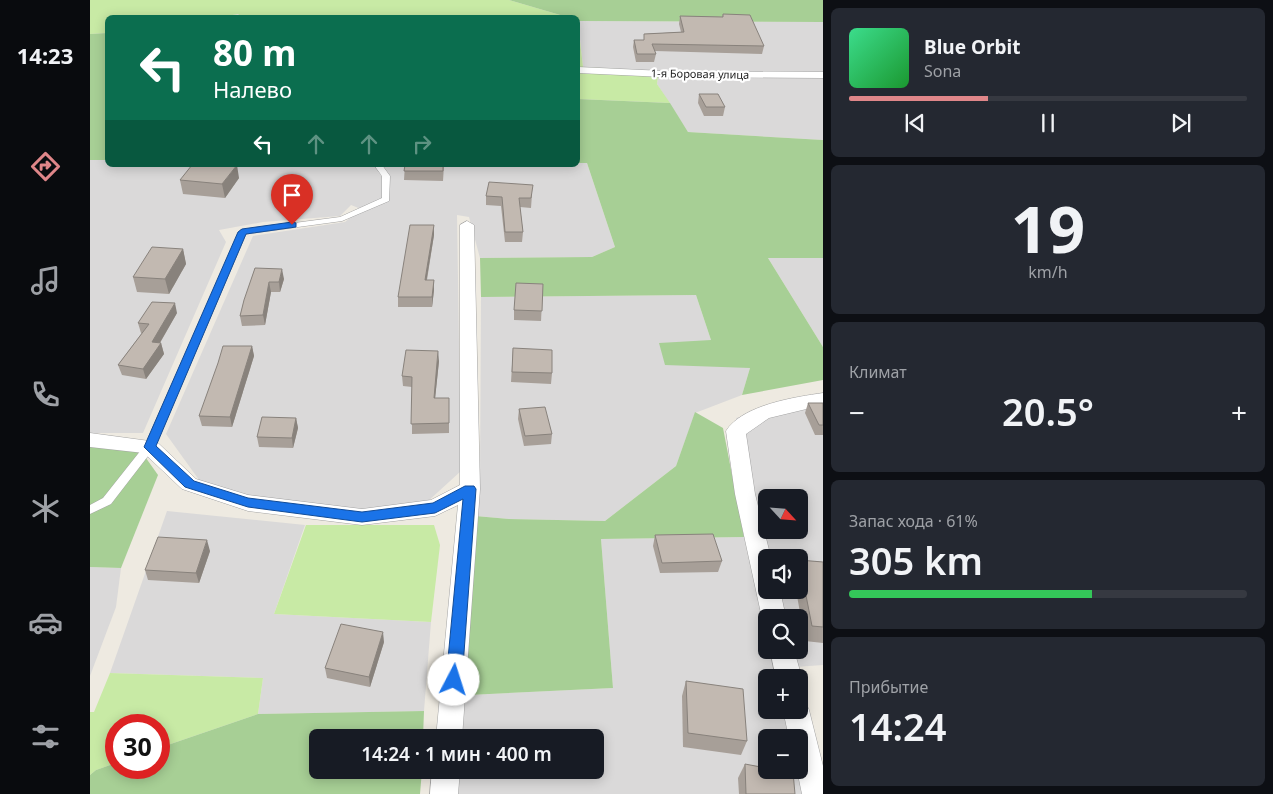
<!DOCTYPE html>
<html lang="ru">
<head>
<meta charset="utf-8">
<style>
	:root { --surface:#171b24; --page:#242831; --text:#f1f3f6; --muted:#9ea1a6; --line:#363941; --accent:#df8689 }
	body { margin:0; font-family:"Noto Sans",sans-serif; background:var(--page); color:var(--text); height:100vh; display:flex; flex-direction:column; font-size:19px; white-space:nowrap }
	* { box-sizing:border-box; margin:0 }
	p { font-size:16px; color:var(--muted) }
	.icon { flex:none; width:28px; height:28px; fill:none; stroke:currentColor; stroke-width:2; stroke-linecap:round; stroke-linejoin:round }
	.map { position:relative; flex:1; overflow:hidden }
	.panel { display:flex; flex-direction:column; gap:8px; padding:8px; background:#0d0f14; width:450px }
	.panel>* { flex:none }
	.hud { position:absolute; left:15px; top:15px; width:475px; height:152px; border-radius:8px; box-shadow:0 2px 12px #0003; background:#0b6e4f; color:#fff; overflow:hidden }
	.needle { width:32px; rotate:116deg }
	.tools { position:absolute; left:668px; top:489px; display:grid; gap:10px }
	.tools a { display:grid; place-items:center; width:50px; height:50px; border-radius:8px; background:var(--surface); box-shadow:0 2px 12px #0003; font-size:25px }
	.speed { position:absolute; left:15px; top:714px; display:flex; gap:10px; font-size:25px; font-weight:700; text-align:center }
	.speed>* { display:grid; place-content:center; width:65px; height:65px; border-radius:50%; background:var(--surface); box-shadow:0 2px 12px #0003; line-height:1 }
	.speed .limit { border:8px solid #d22; background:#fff; color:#111 }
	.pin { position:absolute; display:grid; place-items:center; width:42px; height:42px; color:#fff; margin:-51px -21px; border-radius:50% 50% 50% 0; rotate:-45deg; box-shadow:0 0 5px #0007 }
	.pin .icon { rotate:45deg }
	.me { position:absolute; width:55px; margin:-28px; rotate:5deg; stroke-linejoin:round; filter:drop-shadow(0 0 4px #0008) }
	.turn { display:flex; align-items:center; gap:18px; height:105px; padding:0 25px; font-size:22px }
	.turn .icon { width:65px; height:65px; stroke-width:2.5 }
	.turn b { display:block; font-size:35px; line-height:42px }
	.lanes { display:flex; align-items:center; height:48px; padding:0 25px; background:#0003; justify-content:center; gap:25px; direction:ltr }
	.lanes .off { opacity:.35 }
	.big { font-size:38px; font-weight:600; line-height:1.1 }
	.panel .tile { flex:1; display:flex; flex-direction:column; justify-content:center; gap:8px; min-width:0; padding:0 18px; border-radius:8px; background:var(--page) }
	.panel .dial { align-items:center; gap:0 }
	.dial b { font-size:65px; line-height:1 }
	.song { display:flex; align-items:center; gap:15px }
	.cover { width:60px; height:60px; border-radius:8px; background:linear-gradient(135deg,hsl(150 70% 55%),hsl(130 70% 35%)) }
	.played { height:5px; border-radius:2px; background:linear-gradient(90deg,var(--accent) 35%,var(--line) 35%) }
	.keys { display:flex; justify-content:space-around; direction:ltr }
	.heat { display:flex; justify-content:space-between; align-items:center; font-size:28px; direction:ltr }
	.charge { height:8px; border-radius:4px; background:linear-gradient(90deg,#34c759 61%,var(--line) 0) }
	.trip { position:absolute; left:219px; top:729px; width:295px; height:50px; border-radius:8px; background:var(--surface); box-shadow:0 2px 12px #0003; font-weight:600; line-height:50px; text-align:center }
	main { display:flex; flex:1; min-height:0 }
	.tab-bar { display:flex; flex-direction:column; width:90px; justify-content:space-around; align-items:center; background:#090b0e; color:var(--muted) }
	.tab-bar .icon { width:35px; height:35px }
	.tab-bar .active { color:var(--accent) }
	.tab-bar b { font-size:22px; color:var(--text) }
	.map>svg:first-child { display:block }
</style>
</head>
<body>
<main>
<nav class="tab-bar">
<b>14:23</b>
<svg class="icon active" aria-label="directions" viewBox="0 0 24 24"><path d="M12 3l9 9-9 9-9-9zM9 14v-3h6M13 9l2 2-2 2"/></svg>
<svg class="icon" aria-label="music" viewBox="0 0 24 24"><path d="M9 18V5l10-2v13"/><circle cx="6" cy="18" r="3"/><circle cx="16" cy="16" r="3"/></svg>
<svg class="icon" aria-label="phone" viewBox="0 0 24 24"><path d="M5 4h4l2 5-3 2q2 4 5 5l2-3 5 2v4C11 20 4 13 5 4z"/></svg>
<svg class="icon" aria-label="climate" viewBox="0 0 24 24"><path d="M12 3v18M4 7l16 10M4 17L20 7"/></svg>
<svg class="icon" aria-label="car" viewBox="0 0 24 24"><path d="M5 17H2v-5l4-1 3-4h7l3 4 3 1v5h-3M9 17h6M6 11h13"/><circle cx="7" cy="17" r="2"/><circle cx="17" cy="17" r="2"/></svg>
<svg class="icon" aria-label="filters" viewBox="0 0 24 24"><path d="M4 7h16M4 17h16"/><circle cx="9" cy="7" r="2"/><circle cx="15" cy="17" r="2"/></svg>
</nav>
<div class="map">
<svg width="733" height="794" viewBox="0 0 733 794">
	<rect width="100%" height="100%" fill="#eeeae1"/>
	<g fill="#dad9d9" fill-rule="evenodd">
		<polygon points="488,21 733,22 733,72 564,71 493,67"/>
		<polygon points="568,76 733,77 733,140 598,132 567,84"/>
		<polygon points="0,160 17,160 18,165 488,165 488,163 497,163 525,247 502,257 390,258 379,217 367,215 371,471 325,513 202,508 112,484 76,434 163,236 255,222 271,209 261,205 250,216 173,222 129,230 136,242 53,433 0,433"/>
		<polygon points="678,258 733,258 733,347"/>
		<polygon points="606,295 621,340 660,368 652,395 605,413 586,466 515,521 419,519 374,515 390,478 391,297"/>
		<path d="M 733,396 L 733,665 L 705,667 L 701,650 L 709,650 L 709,618 L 693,617 L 686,590 L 709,590 L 709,558 L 679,557 L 646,418 ZM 676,498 L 709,498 L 709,530 L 676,530 Z"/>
		<polygon points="77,511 215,525 184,614 341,622 334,711 168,714 173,678 20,673"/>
		<polygon points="654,537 676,628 676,650 681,650 688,677 676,678 676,710 696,710 702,737 676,738 676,770 709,770 709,764 716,794 355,794 355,770 505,770 505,738 357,737 358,696 523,688 511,539"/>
		<polygon points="0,567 31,568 26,607 0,676"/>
	</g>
	<g fill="#c8eaa5">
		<polygon points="0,0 419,0 477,17 146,17 149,14 123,18 18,18 17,33 0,34"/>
		<polygon points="488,24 493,67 564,71 568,76 567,84 580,103 488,99"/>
		<polygon points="216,525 344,525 350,545 341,622 184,614"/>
		<polygon points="20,673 173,678 168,714 69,748 69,725 26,725 26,763 6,770 0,775 0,712 4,712"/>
	</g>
	<g fill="#a7cf95">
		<polygon points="419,0 733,0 733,22 488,21 488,18 477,17"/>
		<polygon points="17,33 17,160 0,160 0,34"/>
		<polygon points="488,99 580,103 598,132 733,140 733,258 678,258 733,347 733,380 652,395 660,368 575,365 569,343 621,340 606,295 391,297 390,258 502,257 525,247 497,163 488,163"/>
		<polygon points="605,412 633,428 654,537 511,539 523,688 358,696 374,515 419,519 515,521 586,466"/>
		<polygon points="46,444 68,475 31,568 0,567 0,446"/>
		<polygon points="334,711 333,737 228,738 228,770 332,770 330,794 0,794 0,775 6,770 26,763 26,768 69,768 69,748 168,714"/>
	</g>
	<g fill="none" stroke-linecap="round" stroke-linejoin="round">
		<defs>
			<polygon id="service" points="284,165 292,165 300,176 299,201 252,221 156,234 65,447 21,504 0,514 0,505 13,498 55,445 150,230 250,217 292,198 292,176"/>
			<g id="minor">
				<polygon points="488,67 574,71 733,72 733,78 574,77 488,73"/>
				<polygon points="377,221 384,225 390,489 372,738 346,738 368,505 345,516 272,525 158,511 92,489 54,453 0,447 0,433 67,442 106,479 158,495 272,509 341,500 370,485 370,225"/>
				<path d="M 733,393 L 733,405 L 679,418 L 656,434 L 665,494 L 681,558 L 676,558 L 676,590 L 690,590 L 696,618 L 676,618 L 676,625 L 672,618 L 645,494 L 636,431 C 652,405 705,397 733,393 Z"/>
				<polygon points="680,650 704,650 712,678 709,684 709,678 686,678"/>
				<polygon points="709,699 715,702 719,710 733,766 733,794 712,794 707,770 709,770 709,738 699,738 693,710 709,710"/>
				<polygon points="342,770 370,770 368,794 340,794"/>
			</g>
		</defs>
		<use href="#service" stroke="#a3a3a3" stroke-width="1"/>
		<use href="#minor" stroke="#a3a3a3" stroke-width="1"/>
		<use href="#service" fill="#fff" fill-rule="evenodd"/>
		<use href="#minor" fill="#fff" fill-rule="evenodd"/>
	</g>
	<g fill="#a79f98">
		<polygon points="633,14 674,46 672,54 565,51 566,54 564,62 546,62 543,47 544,40 554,40 554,34 591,32 589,24 590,16 632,17"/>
		<polygon points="609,94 635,107 633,116 614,116 608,103"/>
		<polygon points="315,165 354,165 353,181 314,180"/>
		<polygon points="149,178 135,198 93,194 90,180"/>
		<polygon points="442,194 441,208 430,207 433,232 432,242 415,242 411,206 396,205 396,196"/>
		<polygon points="344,225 344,235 337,280 344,280 344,290 342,307 308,307 308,297"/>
		<polygon points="93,249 96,264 79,294 47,292 43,277"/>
		<polygon points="165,268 194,279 190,292 181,292 175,325 152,326 150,316"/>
		<polygon points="453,284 451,321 424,320 424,310"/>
		<polygon points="87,313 70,343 71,343 74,354 56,379 32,375 28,365 52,333 51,333 48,323"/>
		<polygon points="162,346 164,356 142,427 112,426 109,416"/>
		<polygon points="423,348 462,373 461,384 421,382"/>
		<polygon points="349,361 345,398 359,398 359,433 322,434 322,387 313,386 312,376"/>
		<polygon points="718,403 733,403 733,435 725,435 715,413"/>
		<polygon points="429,409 462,434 461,444 434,446 428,419"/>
		<polygon points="206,418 208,428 203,448 169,447 167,437"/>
		<polygon points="565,535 632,561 628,572 570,573 563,546"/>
		<polygon points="120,551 109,583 58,580 55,570"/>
		<polygon points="709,560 733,562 733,643 715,641 706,590 709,590"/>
		<polygon points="294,642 280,687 237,678 235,668"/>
		<polygon points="596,681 657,741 651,755 593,747 592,696"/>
		<polygon points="655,764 705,794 649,794 648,778"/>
	</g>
	<g fill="#88827c">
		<polygon points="147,165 149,178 135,198 132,184"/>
		<polygon points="344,225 344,235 335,289 335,280"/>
		<polygon points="93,249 96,264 79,294 75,279"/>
		<polygon points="192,269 194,279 190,292 189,282"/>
		<polygon points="344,280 344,290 342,307 342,297"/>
		<polygon points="179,282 181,292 175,325 173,315"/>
		<polygon points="85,303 87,313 65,351 71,343 74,354 56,379 53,369 62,342"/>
		<polygon points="162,346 164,356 142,427 140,417"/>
		<polygon points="348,351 349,361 344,409 344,398"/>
		<polygon points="206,418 208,428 203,448 202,438"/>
		<polygon points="117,540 120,551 109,583 106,573"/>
		<polygon points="293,632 294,642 280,687 279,677"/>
	</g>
	<g fill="#c2b9b1" stroke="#88827c">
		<polygon points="633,14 660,15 674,46 562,44 566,54 547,54 544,40 554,40 554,34 594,32 590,16 633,17"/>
		<polygon points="609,94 628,94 635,107 616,107"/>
		<polygon points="102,165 147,165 132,184 90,180"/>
		<polygon points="315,165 353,165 353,171 314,171"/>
		<polygon points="399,182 443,185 441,198 429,198 433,232 415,232 412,197 396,196"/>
		<polygon points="320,225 344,225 335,280 344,280 342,297 308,297"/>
		<polygon points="62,247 93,249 75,279 43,277"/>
		<polygon points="165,268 192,269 189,282 179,282 173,315 150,316 154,300"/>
		<polygon points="426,283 453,284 452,311 424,310"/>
		<polygon points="62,302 85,303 62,342 71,343 53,369 28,365 59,324 48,323"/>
		<polygon points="133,346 162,346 140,417 109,416 128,363"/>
		<polygon points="423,348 462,350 462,373 422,372"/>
		<polygon points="316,350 348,351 344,398 359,398 359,423 321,424 322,377 312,376"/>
		<polygon points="718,403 733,403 733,425 729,425"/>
		<polygon points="455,407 462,434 435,436 429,409"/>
		<polygon points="172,417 206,418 202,438 167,437"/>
		<polygon points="623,534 632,561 572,563 565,535"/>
		<polygon points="68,537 117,540 106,573 55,570"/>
		<polygon points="709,560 733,562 733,627 722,626"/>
		<polygon points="251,624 293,632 279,677 235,668"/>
		<polygon points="596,681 653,689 657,741 598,733"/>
		<polygon points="655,764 676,768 676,770 690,770 703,772 705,794 656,794"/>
	</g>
	<polygon fill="#1a73e8" stroke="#114b97" points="202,222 206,223 206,227 156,234 66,446 104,481 158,498 272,512 343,503 375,486 384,486 386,489 372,680 369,685 364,687 358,685 356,680 373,499 345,513 272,522 158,507 95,487 54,447 148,232 152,229"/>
	<g text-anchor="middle" stroke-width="4.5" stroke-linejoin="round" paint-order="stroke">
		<g font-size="11" fill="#1c1c1c" stroke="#fff">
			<text transform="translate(610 74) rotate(1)" y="4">1-я Боровая улица</text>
		</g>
	</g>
</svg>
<div class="tools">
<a><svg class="needle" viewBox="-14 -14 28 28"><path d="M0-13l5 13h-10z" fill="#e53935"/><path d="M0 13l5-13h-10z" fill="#9ea1a6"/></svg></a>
<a><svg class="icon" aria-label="sound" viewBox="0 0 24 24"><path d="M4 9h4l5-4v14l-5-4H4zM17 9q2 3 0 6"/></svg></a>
<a><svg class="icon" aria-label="search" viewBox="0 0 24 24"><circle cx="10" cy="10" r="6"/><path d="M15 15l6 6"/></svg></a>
<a>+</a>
<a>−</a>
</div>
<div class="speed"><div class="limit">30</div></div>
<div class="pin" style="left:202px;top:225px;background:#d93025"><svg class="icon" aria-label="arrive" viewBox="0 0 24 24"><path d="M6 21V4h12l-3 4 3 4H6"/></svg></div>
<svg class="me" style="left:364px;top:680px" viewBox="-20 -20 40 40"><circle r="19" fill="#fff"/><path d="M0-13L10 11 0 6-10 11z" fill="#1a73e8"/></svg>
<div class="trip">14:24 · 1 мин · 400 m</div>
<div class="hud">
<div class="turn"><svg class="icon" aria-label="left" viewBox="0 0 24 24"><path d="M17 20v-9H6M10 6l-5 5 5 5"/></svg><div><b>80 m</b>Налево</div></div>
<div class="lanes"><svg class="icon" aria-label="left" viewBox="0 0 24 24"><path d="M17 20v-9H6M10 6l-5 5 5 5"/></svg><svg class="icon off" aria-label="ahead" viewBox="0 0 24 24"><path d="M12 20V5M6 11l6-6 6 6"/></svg><svg class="icon off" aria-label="ahead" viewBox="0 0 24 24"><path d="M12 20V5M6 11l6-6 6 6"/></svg><svg class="icon off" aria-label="right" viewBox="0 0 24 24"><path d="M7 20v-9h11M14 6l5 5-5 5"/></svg></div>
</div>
</div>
<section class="panel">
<div class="tile">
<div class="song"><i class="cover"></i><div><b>Blue Orbit</b><p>Sona</p></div></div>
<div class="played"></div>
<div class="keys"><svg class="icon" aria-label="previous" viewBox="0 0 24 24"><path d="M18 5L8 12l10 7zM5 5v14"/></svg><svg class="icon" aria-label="pause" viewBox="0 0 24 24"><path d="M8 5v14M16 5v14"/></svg><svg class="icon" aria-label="next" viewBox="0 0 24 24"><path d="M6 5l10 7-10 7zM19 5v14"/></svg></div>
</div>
<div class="tile dial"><b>19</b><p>km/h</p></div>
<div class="tile"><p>Климат</p>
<div class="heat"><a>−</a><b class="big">20.5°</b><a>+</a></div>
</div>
<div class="tile"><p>Запас хода · 61%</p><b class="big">305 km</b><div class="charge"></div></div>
<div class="tile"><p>Прибытие</p><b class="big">14:24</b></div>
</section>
</main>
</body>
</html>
